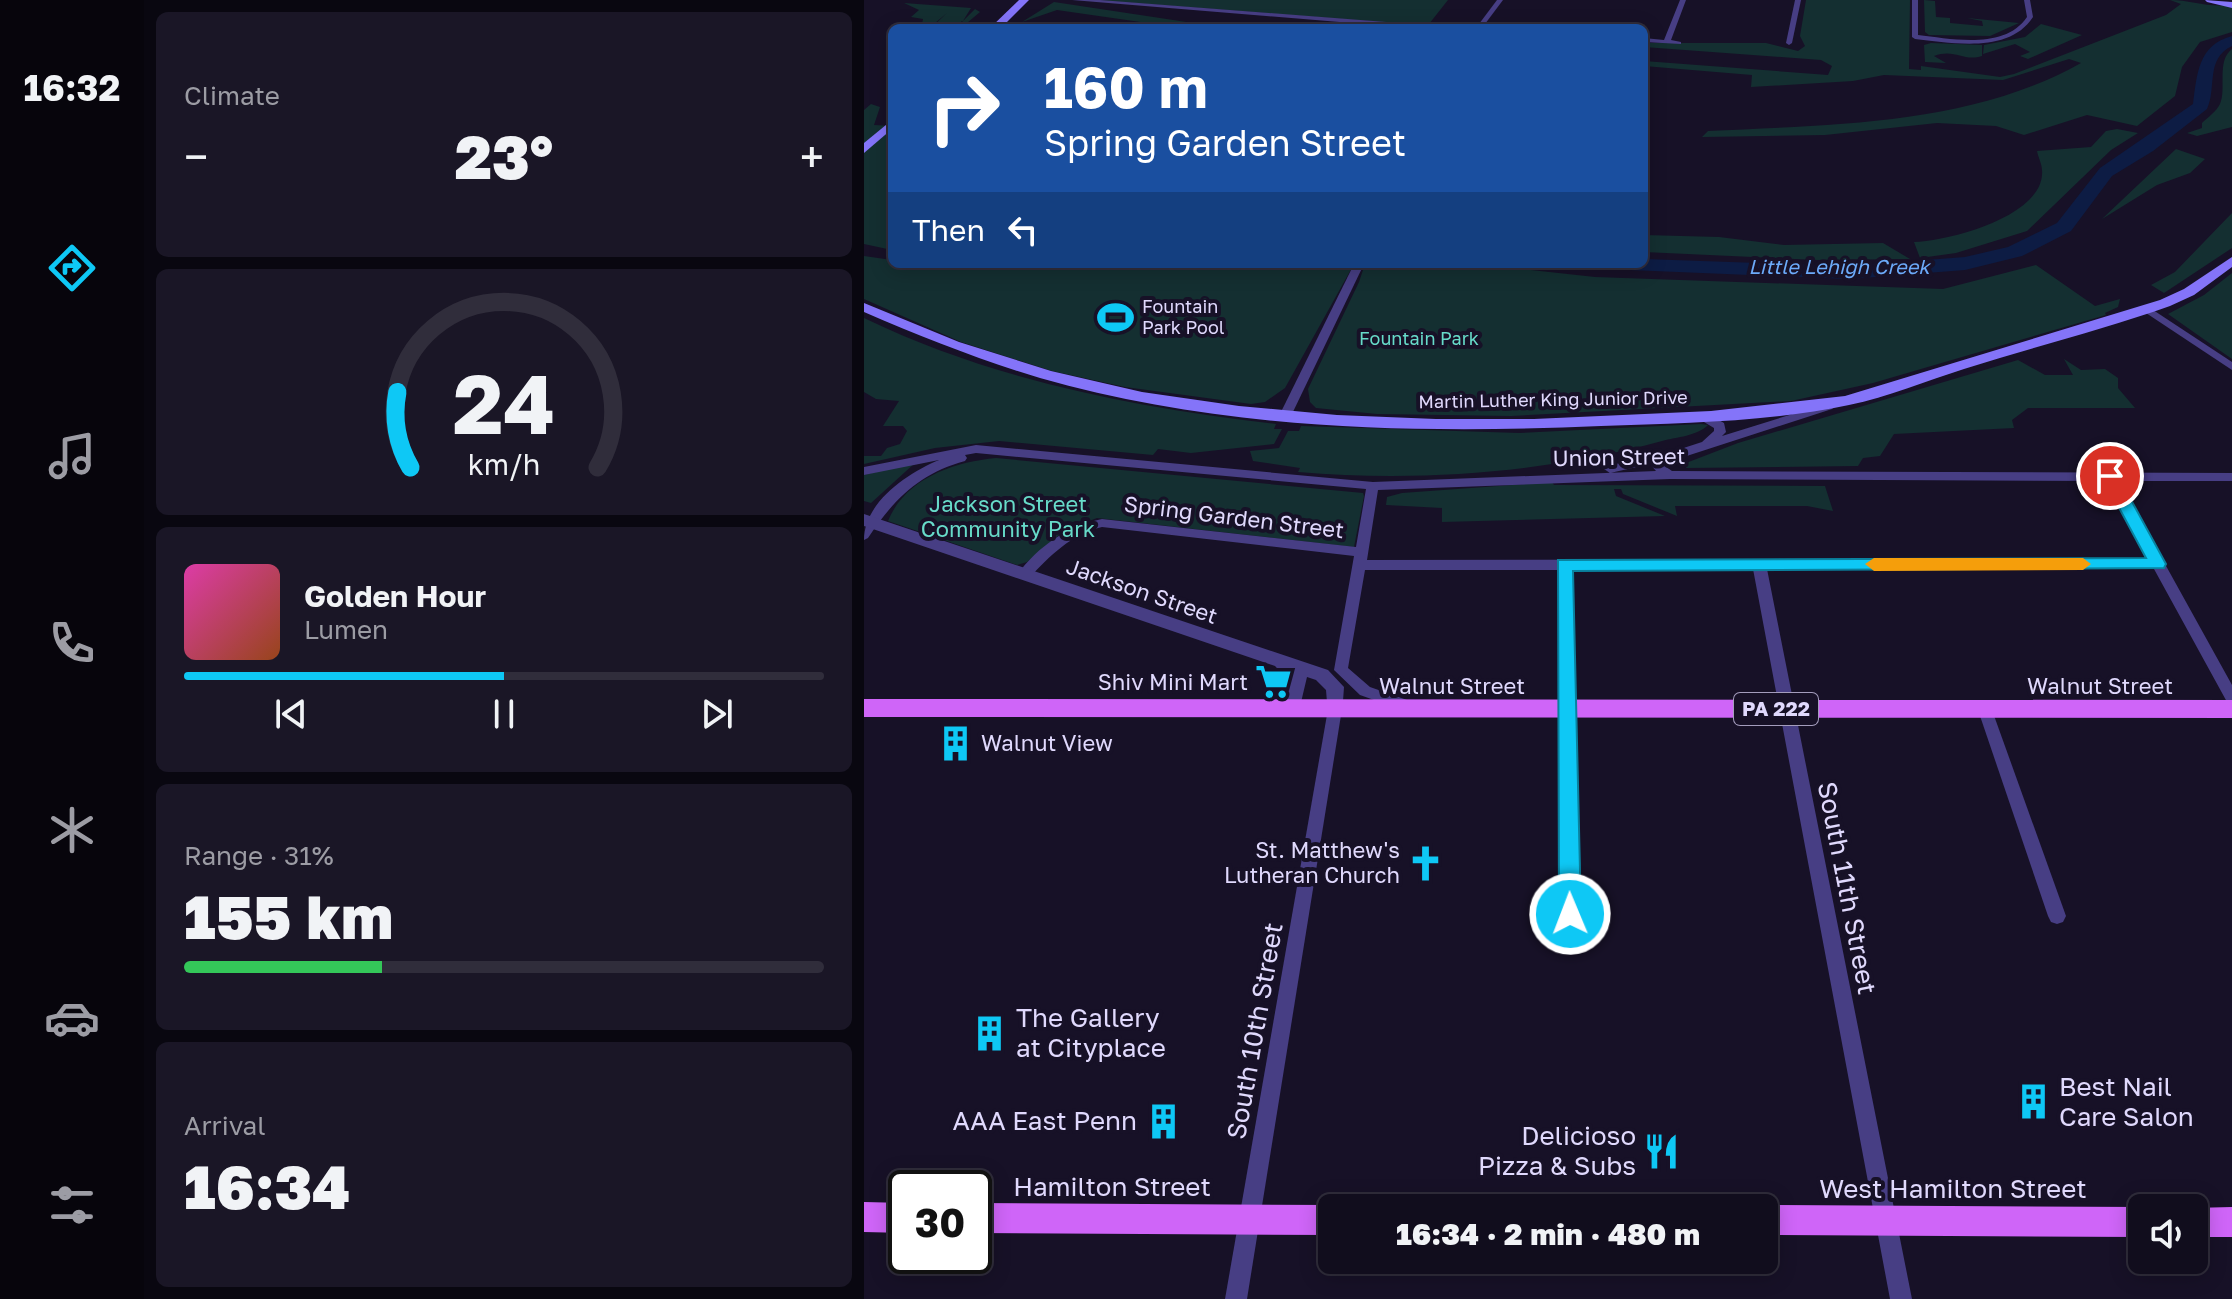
<!DOCTYPE html>
<html lang="en">
<head>
<meta charset="utf-8">
<style>
	:root { --surface:#110d1d; --page:#1a1626; --text:#f1f3f6; --muted:#9c9ca4; --line:#302d3b; --accent:#0ec8f5 }
	body { margin:0; font-family:"Golos Text",sans-serif; background:var(--page); color:var(--text); height:100vh; display:flex; flex-direction:column; font-size:30px; white-space:nowrap }
	* { box-sizing:border-box; margin:0 }
	p { font-size:26px; color:var(--muted) }
	.icon { flex:none; width:44px; height:44px; fill:none; stroke:currentColor; stroke-width:2; stroke-linecap:round; stroke-linejoin:round }
	.map { position:relative; flex:1; overflow:hidden }
	.side { display:flex; flex-direction:column; gap:12px; padding:12px; background:#090710; width:720px }
	.side>* { flex:none }
	.banner { position:absolute; left:24px; top:24px; width:760px; height:244px; border-radius:12px; box-shadow:0 4px 20px #0003,0 0 0 2px var(--line); background:#1a4fa0; color:#fff; overflow:hidden }
	.tools { position:absolute; left:1264px; top:1194px; display:grid; gap:16px }
	.tools a { display:grid; place-items:center; width:80px; height:80px; border-radius:12px; background:var(--surface); box-shadow:0 4px 20px #0003,0 0 0 2px var(--line); font-size:40px }
	.speed { position:absolute; left:24px; top:1170px; display:flex; gap:16px; font-size:40px; font-weight:700; text-align:center }
	.speed>* { display:grid; place-content:center; width:104px; height:104px; border-radius:50%; background:var(--surface); box-shadow:0 4px 20px #0003,0 0 0 2px var(--line); line-height:1 }
	.speed .limit { border:4px solid #111; border-radius:12px; background:#fff; color:#111 }
	.pin { position:absolute; display:grid; place-items:center; width:68px; height:68px; color:#fff; margin:-34px; border:4px solid #fff; border-radius:50%; box-shadow:0 2px 8px #0007 }
	.me { position:absolute; width:88px; margin:-44px; rotate:359deg; stroke-linejoin:round; filter:drop-shadow(0 0 6px #0008) }
	.turn { display:flex; align-items:center; gap:28px; height:168px; padding:0 24px; font-size:36px }
	.turn .icon { width:104px; height:104px; stroke-width:2.5 }
	.turn b { display:block; font-size:56px; line-height:68px }
	.then { display:flex; align-items:center; height:76px; padding:0 24px; background:#0003; gap:16px; font-size:30px }
	.big { font-size:60px; font-weight:800; line-height:1.1 }
	.side .tile { flex:1; display:flex; flex-direction:column; justify-content:center; gap:12px; min-width:0; padding:0 28px; border-radius:12px; background:var(--page) }
	.side .dial { align-items:center; gap:0 }
	.dial svg { height:208px; overflow:visible; fill:none; stroke:var(--line); stroke-width:7; stroke-linecap:round; text-anchor:middle }
	.dial text { fill:var(--text); stroke:none }
	.song { display:flex; align-items:center; gap:24px }
	.cover { width:96px; height:96px; border-radius:12px; background:linear-gradient(135deg,hsl(320 70% 55%),hsl(20 70% 35%)) }
	.played { height:8px; border-radius:4px; background:linear-gradient(90deg,var(--accent) 50%,var(--line) 50%) }
	.keys { display:flex; justify-content:space-around; direction:ltr }
	.heat { display:flex; justify-content:space-between; align-items:center; font-size:44px; direction:ltr }
	.charge { height:12px; border-radius:6px; background:linear-gradient(90deg,#34c759 31%,var(--line) 0) }
	.trip { position:absolute; left:454px; top:1194px; width:460px; height:80px; border-radius:12px; background:var(--surface); box-shadow:0 4px 20px #0003,0 0 0 2px var(--line); font-weight:800; line-height:80px; text-align:center }
	main { display:flex; flex:1; min-height:0 }
	.tab-bar { display:flex; flex-direction:column; width:144px; justify-content:space-around; align-items:center; background:#07050c; color:var(--muted) }
	.tab-bar .icon { width:56px; height:56px }
	.tab-bar .on { color:var(--accent) }
	.tab-bar b { font-size:36px; color:var(--text) }
	.map>svg:first-child { display:block }
</style>
</head>
<body>
<main>
<nav class="tab-bar">
<b>16:32</b>
<svg class="icon on" aria-label="directions" viewBox="0 0 24 24"><path d="M12 3l9 9-9 9-9-9zM9 14v-3h6M13 9l2 2-2 2"/></svg>
<svg class="icon" aria-label="music" viewBox="0 0 24 24"><path d="M9 18V5l10-2v13"/><circle cx="6" cy="18" r="3"/><circle cx="16" cy="16" r="3"/></svg>
<svg class="icon" aria-label="phone" viewBox="0 0 24 24"><path d="M5 4h4l2 5-3 2q2 4 5 5l2-3 5 2v4C11 20 4 13 5 4z"/></svg>
<svg class="icon" aria-label="climate" viewBox="0 0 24 24"><path d="M12 3v18M4 7l16 10M4 17L20 7"/></svg>
<svg class="icon" aria-label="car" viewBox="0 0 24 24"><path d="M5 17H2v-5l4-1 3-4h7l3 4 3 1v5h-3M9 17h6M6 11h13"/><circle cx="7" cy="17" r="2"/><circle cx="17" cy="17" r="2"/></svg>
<svg class="icon" aria-label="filters" viewBox="0 0 24 24"><path d="M4 7h16M4 17h16"/><circle cx="9" cy="7" r="2"/><circle cx="15" cy="17" r="2"/></svg>
</nav>
<section class="side">
<div class="tile"><p>Climate</p>
<div class="heat"><a>−</a><b class="big">23°</b><a>+</a></div>
</div>
<div class="tile dial"><svg viewBox="0 0 100 80">
<path d="M14 69A42 42 0 1 1 86 69"/>
<path d="M14 69A42 42 0 0 1 9 40" stroke="#0ec8f5"/>
<text x="50" y="56" font-size="32" font-weight="700">24</text>
<text x="50" y="72" font-size="11">km/h</text>
</svg></div>
<div class="tile">
<div class="song"><i class="cover"></i><div><b>Golden Hour</b><p>Lumen</p></div></div>
<div class="played"></div>
<div class="keys"><svg class="icon" aria-label="previous" viewBox="0 0 24 24"><path d="M18 5L8 12l10 7zM5 5v14"/></svg><svg class="icon" aria-label="pause" viewBox="0 0 24 24"><path d="M8 5v14M16 5v14"/></svg><svg class="icon" aria-label="next" viewBox="0 0 24 24"><path d="M6 5l10 7-10 7zM19 5v14"/></svg></div>
</div>
<div class="tile"><p>Range · 31%</p><b class="big">155 km</b><div class="charge"></div></div>
<div class="tile"><p>Arrival</p><b class="big">16:34</b></div>
</section>
<div class="map">
<svg width="1368" height="1299" viewBox="0 0 1368 1299">
	<rect width="100%" height="100%" fill="#171127"/>
	<g fill="#142f31">
		<polygon points="232,0 584,0 565,24 557,25"/>
		<path d="M 942,0 L 1046,0 L 1045,69 L 1057,70 L 1057,66 L 1136,77 L 1150,74 L 1302,15 L 1317,4 L 1306,0 C 1327,0 1348,9 1368,4 L 1368,32 L 1336,42 L 1318,67 L 1311,96 L 1273,126 L 1223,115 L 1160,135 L 1132,126 L 1073,123 L 961,135 L 838,137 L 844,131 C 967,125 1107,125 1217,63 L 1205,59 L 1139,80 L 1020,75 L 989,81 L 887,87 L 888,75 L 780,66 L 780,61 L 964,75 L 968,66 L 957,60 L 780,47 L 780,43 L 902,43 L 934,51 L 941,46 L 936,36 Z"/>
		<polygon points="1060,0 1071,1 1072,17 1086,18 1086,23 1119,26 1118,21 1103,18 1155,23 1126,36 1065,35 1061,32"/>
		<polygon points="190,2 329,23 349,28 318,28 193,10 158,22"/>
		<polygon points="40,3 107,8 99,21 111,9 116,12 97,28 92,28 100,23 98,21 90,28 67,28 83,13 65,28 49,24 58,24 59,19 47,17 55,10"/>
		<polygon points="1177,24 1218,35 1164,59 1156,56 1166,52 1151,44 1119,54 1120,45 1161,37"/>
		<path d="M 1067,43 L 1118,45 L 1118,56 C 1099,62 1091,48 1070,56 L 1082,63 L 1061,62 L 1060,45 Z"/>
		<path d="M 1368,49 L 1368,127 L 1333,136 L 1323,133 L 1338,128 L 1338,123 C 1343,118 1353,111 1356,104 C 1363,89 1352,61 1368,49 Z"/>
		<polygon points="7,104 16,107 10,125 28,126 28,250 0,244 0,110"/>
		<path d="M 1253,129 L 1274,133 L 1247,150 L 1163,231 L 1092,253 L 1056,258 L 1050,242 C 1084,241 1182,216 1178,170 C 1178,164 1174,157 1173,151 L 1227,147 L 1242,131 Z"/>
		<polygon points="1312,149 1341,159 1326,173 1293,185 1238,219"/>
		<polygon points="1368,213 1368,248 1300,293 1287,285 1311,272"/>
		<polygon points="780,235 855,237 920,245 1019,243 1046,259 954,260 780,252"/>
		<polygon points="0,256 28,260 28,264 92,267 152,264 490,264 421,388 401,402 387,404 261,387 188,371 97,342 0,299"/>
		<polygon points="501,264 612,264 731,277 1079,289 1172,265 1231,306 1256,299 1254,307 1241,313 1242,315 1009,383 927,401 647,416 513,414 452,408 446,402 444,389 495,282"/>
		<polygon points="1368,273 1368,359 1304,314 1340,295"/>
		<path d="M 0,318 C 131,381 269,407 412,424 L 410,429 L 418,429 L 410,444 L 327,453 L 294,449 L 289,455 L 135,441 L 71,448 L 0,464 L 0,456 L 17,456 L 23,448 L 36,444 L 43,431 L 39,426 L 19,426 L 35,401 L 12,399 L 0,392 Z"/>
		<polygon points="1200,359 1217,370 1241,369 1254,378 1254,388 1271,408 1164,408 1148,420 1150,428 1030,434 1016,456 999,458 994,466 822,468 822,463 874,443 1154,360 1181,375 1209,375"/>
		<path d="M 837,424 L 844,425 C 833,436 813,437 798,441 C 681,473 555,482 434,472 L 436,468 L 389,461 L 386,451 L 415,448 L 424,431 L 435,431 L 437,426 L 655,433 Z"/>
		<path d="M 132,458 L 499,493 L 500,496 L 490,547 L 233,518 L 201,530 L 163,562 L 153,565 L 24,521 C 41,479 89,462 132,458 Z"/>
		<polygon points="52,462 7,503 0,501 0,475"/>
		<polygon points="688,482 690,485 961,486 969,511 943,506 811,506 813,516 759,494 757,489 750,489 752,496 801,516 578,522 578,508 522,505 523,497 538,493"/>
	</g>
	<g fill="none" stroke-linecap="round" stroke-linejoin="round">
		<path fill="#0d1c44" fill-rule="evenodd" d="M 1368,36 L 1368,46 C 1341,59 1353,87 1343,109 L 1289,151 L 1248,176 L 1207,231 L 1158,256 L 1101,270 L 985,279 L 766,270 L 756,264 L 780,264 L 780,259 L 985,266 L 1101,257 L 1144,247 L 1193,223 L 1236,168 L 1329,104 C 1333,74 1334,45 1368,36 Z"/>
		<g fill="#473e84" fill-rule="evenodd">
			<polygon points="208,0 236,0 574,26 577,28 548,28"/>
			<polygon points="633,0 639,0 618,28 612,28"/>
			<polygon points="816,0 822,0 807,40 817,42 817,44 780,42 780,38 800,40"/>
			<polygon points="931,0 937,0 928,43 925,45 922,43"/>
			<path d="M 1048,0 L 1054,0 L 1054,35 C 1088,39 1141,50 1163,17 L 1160,0 L 1166,0 L 1169,17 C 1145,54 1089,43 1051,39 L 1048,37 Z"/>
			<polygon points="490,264 500,264 427,416 421,420 417,419 415,416"/>
			<polygon points="1283,306 1368,362 1368,370 1279,311 1279,307"/>
			<path d="M 964,403 L 970,407 L 968,409 L 798,464 L 808,471 L 1368,473 L 1368,481 L 1255,481 L 1368,685 L 1368,704 L 1363,702 L 1290,569 L 903,569 L 1048,1299 L 1026,1299 L 889,569 L 707,570 L 715,914 L 712,920 L 706,922 L 700,920 L 697,914 L 694,570 L 501,570 L 484,668 L 506,687 L 543,700 L 545,704 L 543,708 L 538,710 L 496,695 L 470,670 L 490,556 L 238,527 C 207,534 186,556 165,578 L 160,580 L 153,575 C 174,546 204,526 238,519 L 492,547 L 502,489 L 112,453 L 101,455 L 103,458 L 101,461 C 56,473 29,500 4,538 L 0,540 C 0,502 44,473 75,460 L 0,475 L 0,467 L 112,445 L 509,482 L 792,471 L 786,464 L 746,473 L 740,469 L 746,465 L 798,455 L 838,442 L 850,431 L 850,428 L 835,419 L 835,413 L 843,413 L 860,423 L 862,432 L 858,436 ZM 806,479 L 1243,481 L 1285,559 L 503,560 L 514,490 Z"/>
			<polygon points="471,703 476,705 478,709 383,1299 361,1299 464,709 466,705"/>
			<polygon points="1121,704 1126,706 1128,710 1202,916 1199,922 1193,924 1187,922 1184,916 1114,710 1116,706"/>
		</g>
		<polygon fill="#473e84" fill-rule="evenodd" points="0,514 464,670 480,687 478,715 471,717 464,715 462,690 452,680 443,677 434,715 427,717 420,715 418,709 424,680 411,666 0,526"/>
		<g fill="#8474f9" fill-rule="evenodd">
			<polygon points="155,0 165,0 137,28 126,28"/>
			<polygon points="1341,0 1368,2 1368,8 1343,2"/>
			<polygon points="28,120 28,129 0,153 0,143"/>
			<path d="M 1368,257 L 1368,267 L 1330,295 L 1306,306 C 1238,330 1169,347 1100,369 C 1062,381 1024,397 985,405 C 904,422 819,423 737,426 C 551,434 357,430 176,378 C 116,360 58,337 0,312 L 0,303 L 95,342 L 187,371 L 278,392 L 375,406 L 473,415 L 572,419 L 670,419 L 847,411 L 981,396 L 1296,300 L 1320,289 Z"/>
		</g>
		<g fill="#cf65f8" fill-rule="evenodd">
			<polygon points="0,699 1368,700 1368,718 0,717"/>
			<polygon points="0,1202 42,1203 42,1233 0,1232"/>
			<polygon points="110,1203 468,1205 475,1208 468,1208 468,1235 110,1233"/>
			<polygon points="900,1205 1278,1207 1280,1208 1278,1237 900,1235 900,1208 893,1208"/>
			<polygon points="1368,1207 1368,1237 1330,1237 1328,1208"/>
		</g>
	</g>
	<polygon fill="#0ec8f5" stroke="#09829f" stroke-width="2" points="1246,471 1254,476 1302,564 1300,568 709,571 717,914 714,922 706,925 698,922 695,914 694,560 1282,558 1238,476"/>
	<polygon fill="#f59e0b" points="1010,558 1219,558 1227,564 1219,570 1010,571 1001,564"/>
	<defs>
		<symbol id="stadium-bare" viewBox="-9 -9 18 18"><path d="M0-5a6.5 5 0 1 0 0 10a6.5 5 0 1 0 0-10ZM-3.5-1.8h7v3.6h-7Z" fill="#0ec8f5" stroke="#171127" stroke-width="2.5" paint-order="stroke"/></symbol>
		<symbol id="supermarket-bare" viewBox="-9 -9 18 18"><path d="M-6-5.5h2.5l.6 2H6L4.5 2H-2.5L-4.4-4H-6ZM-1.5 3.2a1.3 1.3 0 1 0 .1 0ZM3 3.2a1.3 1.3 0 1 0 .1 0Z" fill="#0ec8f5" stroke="#171127" stroke-width="2.5" paint-order="stroke"/></symbol>
		<symbol id="building-bare" viewBox="-9 -9 18 18"><path d="M-4-6H4V6H1V3H-1V6H-4ZM-2.5-4.3h1.7v1.8h-1.7ZM.8-4.3h1.7v1.8H.8ZM-2.5-1h1.7V.8h-1.7ZM.8-1h1.7V.8H.8Z" fill="#0ec8f5" stroke="#171127" stroke-width="2.5" paint-order="stroke"/></symbol>
		<symbol id="church-bare" viewBox="-9 -9 18 18"><path d="M-1.2-6h2.4v3.5h3.3v2.4h-3.3V6h-2.4V-.1h-3.3v-2.4h3.3Z" fill="#0ec8f5" stroke="#171127" stroke-width="2.5" paint-order="stroke"/></symbol>
		<symbol id="restaurant-bare" viewBox="-9 -9 18 18"><path d="M-5-6h1v4h1v-4h1v4h1v-4h1v5L-1.5 .5V6h-2V.5L-5-1ZM5-6V6H3V1.5H1.5Q1.5-4 5-6Z" fill="#0ec8f5" stroke="#171127" stroke-width="2.5" paint-order="stroke"/></symbol>
	</defs>
	<g fill-rule="evenodd">
		<use href="#stadium-bare" x="226" y="292" width="51" height="51"/>
		<use href="#supermarket-bare" x="384" y="656" width="51" height="51"/>
		<use href="#building-bare" x="66" y="718" width="51" height="51"/>
		<use href="#church-bare" x="536" y="838" width="51" height="51"/>
		<use href="#building-bare" x="100" y="1008" width="51" height="51"/>
		<use href="#building-bare" x="1144" y="1076" width="51" height="51"/>
		<use href="#building-bare" x="274" y="1096" width="51" height="51"/>
		<use href="#restaurant-bare" x="772" y="1126" width="51" height="51"/>
	</g>
	<g text-anchor="middle" stroke-width="8" stroke-linejoin="round" paint-order="stroke">
		<g font-size="18" fill="#e0d9fd" stroke="#171127" text-anchor="start">
			<text x="278" y="313">Fountain<tspan x="278" dy="21">Park Pool</tspan></text>
		</g>
		<g font-size="18" fill="#67dbc9" stroke="#171127">
			<text x="555" y="345">Fountain Park</text>
		</g>
		<g font-size="18" fill="#e0d9fd" stroke="#171127">
			<text transform="translate(689 400) rotate(-1)" y="6">Martin Luther King Junior Drive</text>
		</g>
		<g font-size="20" font-style="italic" fill="#6caaf9" stroke="#171127">
			<text x="975" y="274">Little Lehigh Creek</text>
		</g>
		<rect fill="#171127" stroke="#a49dbd" stroke-width="2" x="870" y="693" width="84" height="32" rx="6"/>
		<g font-size="20" font-weight="bold" fill="#e0d9fd">
			<text x="912" y="716">PA 222</text>
		</g>
		<g font-size="22" fill="#e0d9fd" stroke="#171127">
			<text transform="translate(755 457) rotate(-1)" y="8">Union Street</text>
			<text transform="translate(370 517) rotate(7)" y="8">Spring Garden Street</text>
			<text transform="translate(278 591) rotate(19)" y="8">Jackson Street</text>
			<text x="588" y="694">Walnut Street</text>
			<text x="1236" y="694">Walnut Street</text>
		</g>
		<g font-size="22" fill="#67dbc9" stroke="#171127">
			<text x="144" y="512">Jackson Street<tspan x="144" dy="25">Community Park</tspan></text>
		</g>
		<g font-size="22" fill="#e0d9fd" stroke="#171127" text-anchor="end">
			<text x="384" y="690">Shiv Mini Mart</text>
			<text x="117" y="751" text-anchor="start">Walnut View</text>
			<text x="536" y="858">St. Matthew's<tspan x="536" dy="25">Lutheran Church</tspan></text>
		</g>
		<g font-size="26" fill="#e0d9fd" stroke="#171127">
			<text transform="translate(983 888) rotate(79)" y="9">South 11th Street</text>
			<text transform="translate(391 1031) rotate(-80)" y="9">South 10th Street</text>
			<text x="248" y="1196">Hamilton Street</text>
			<text x="1089" y="1198">West Hamilton Street</text>
		</g>
		<g font-size="26" fill="#e0d9fd" stroke="#171127" text-anchor="start">
			<text x="152" y="1027">The Gallery<tspan x="152" dy="30">at Cityplace</tspan></text>
			<text x="1195" y="1096">Best Nail<tspan x="1195" dy="30">Care Salon</tspan></text>
			<text x="273" y="1130" text-anchor="end">AAA East Penn</text>
			<text x="772" y="1145" text-anchor="end">Delicioso<tspan x="772" dy="30">Pizza &amp; Subs</tspan></text>
		</g>
	</g>
</svg>
<div class="tools">
<a><svg class="icon" aria-label="sound" viewBox="0 0 24 24"><path d="M4 9h4l5-4v14l-5-4H4zM17 9q2 3 0 6"/></svg></a>
</div>
<div class="speed"><div class="limit">30</div></div>
<div class="pin" style="left:1246px;top:476px;background:#d93025"><svg class="icon" aria-label="arrive" viewBox="0 0 24 24"><path d="M6 21V4h12l-3 4 3 4H6"/></svg></div>
<svg class="me" style="left:706px;top:914px" viewBox="-20 -20 40 40"><circle r="17" fill="#0ec8f5" stroke="#fff" stroke-width="3"/><path d="M0-11L8 9 0 5-8 9z" fill="#fff"/></svg>
<div class="trip">16:34 · 2 min · 480 m</div>
<div class="banner">
<div class="turn"><svg class="icon" aria-label="right" viewBox="0 0 24 24"><path d="M7 20v-9h11M14 6l5 5-5 5"/></svg><div><b>160 m</b>Spring Garden Street</div></div>
<div class="then">Then<svg class="icon" aria-label="left" viewBox="0 0 24 24"><path d="M17 20v-9H6M10 6l-5 5 5 5"/></svg></div>
</div>
</div>
</main>
</body>
</html>
